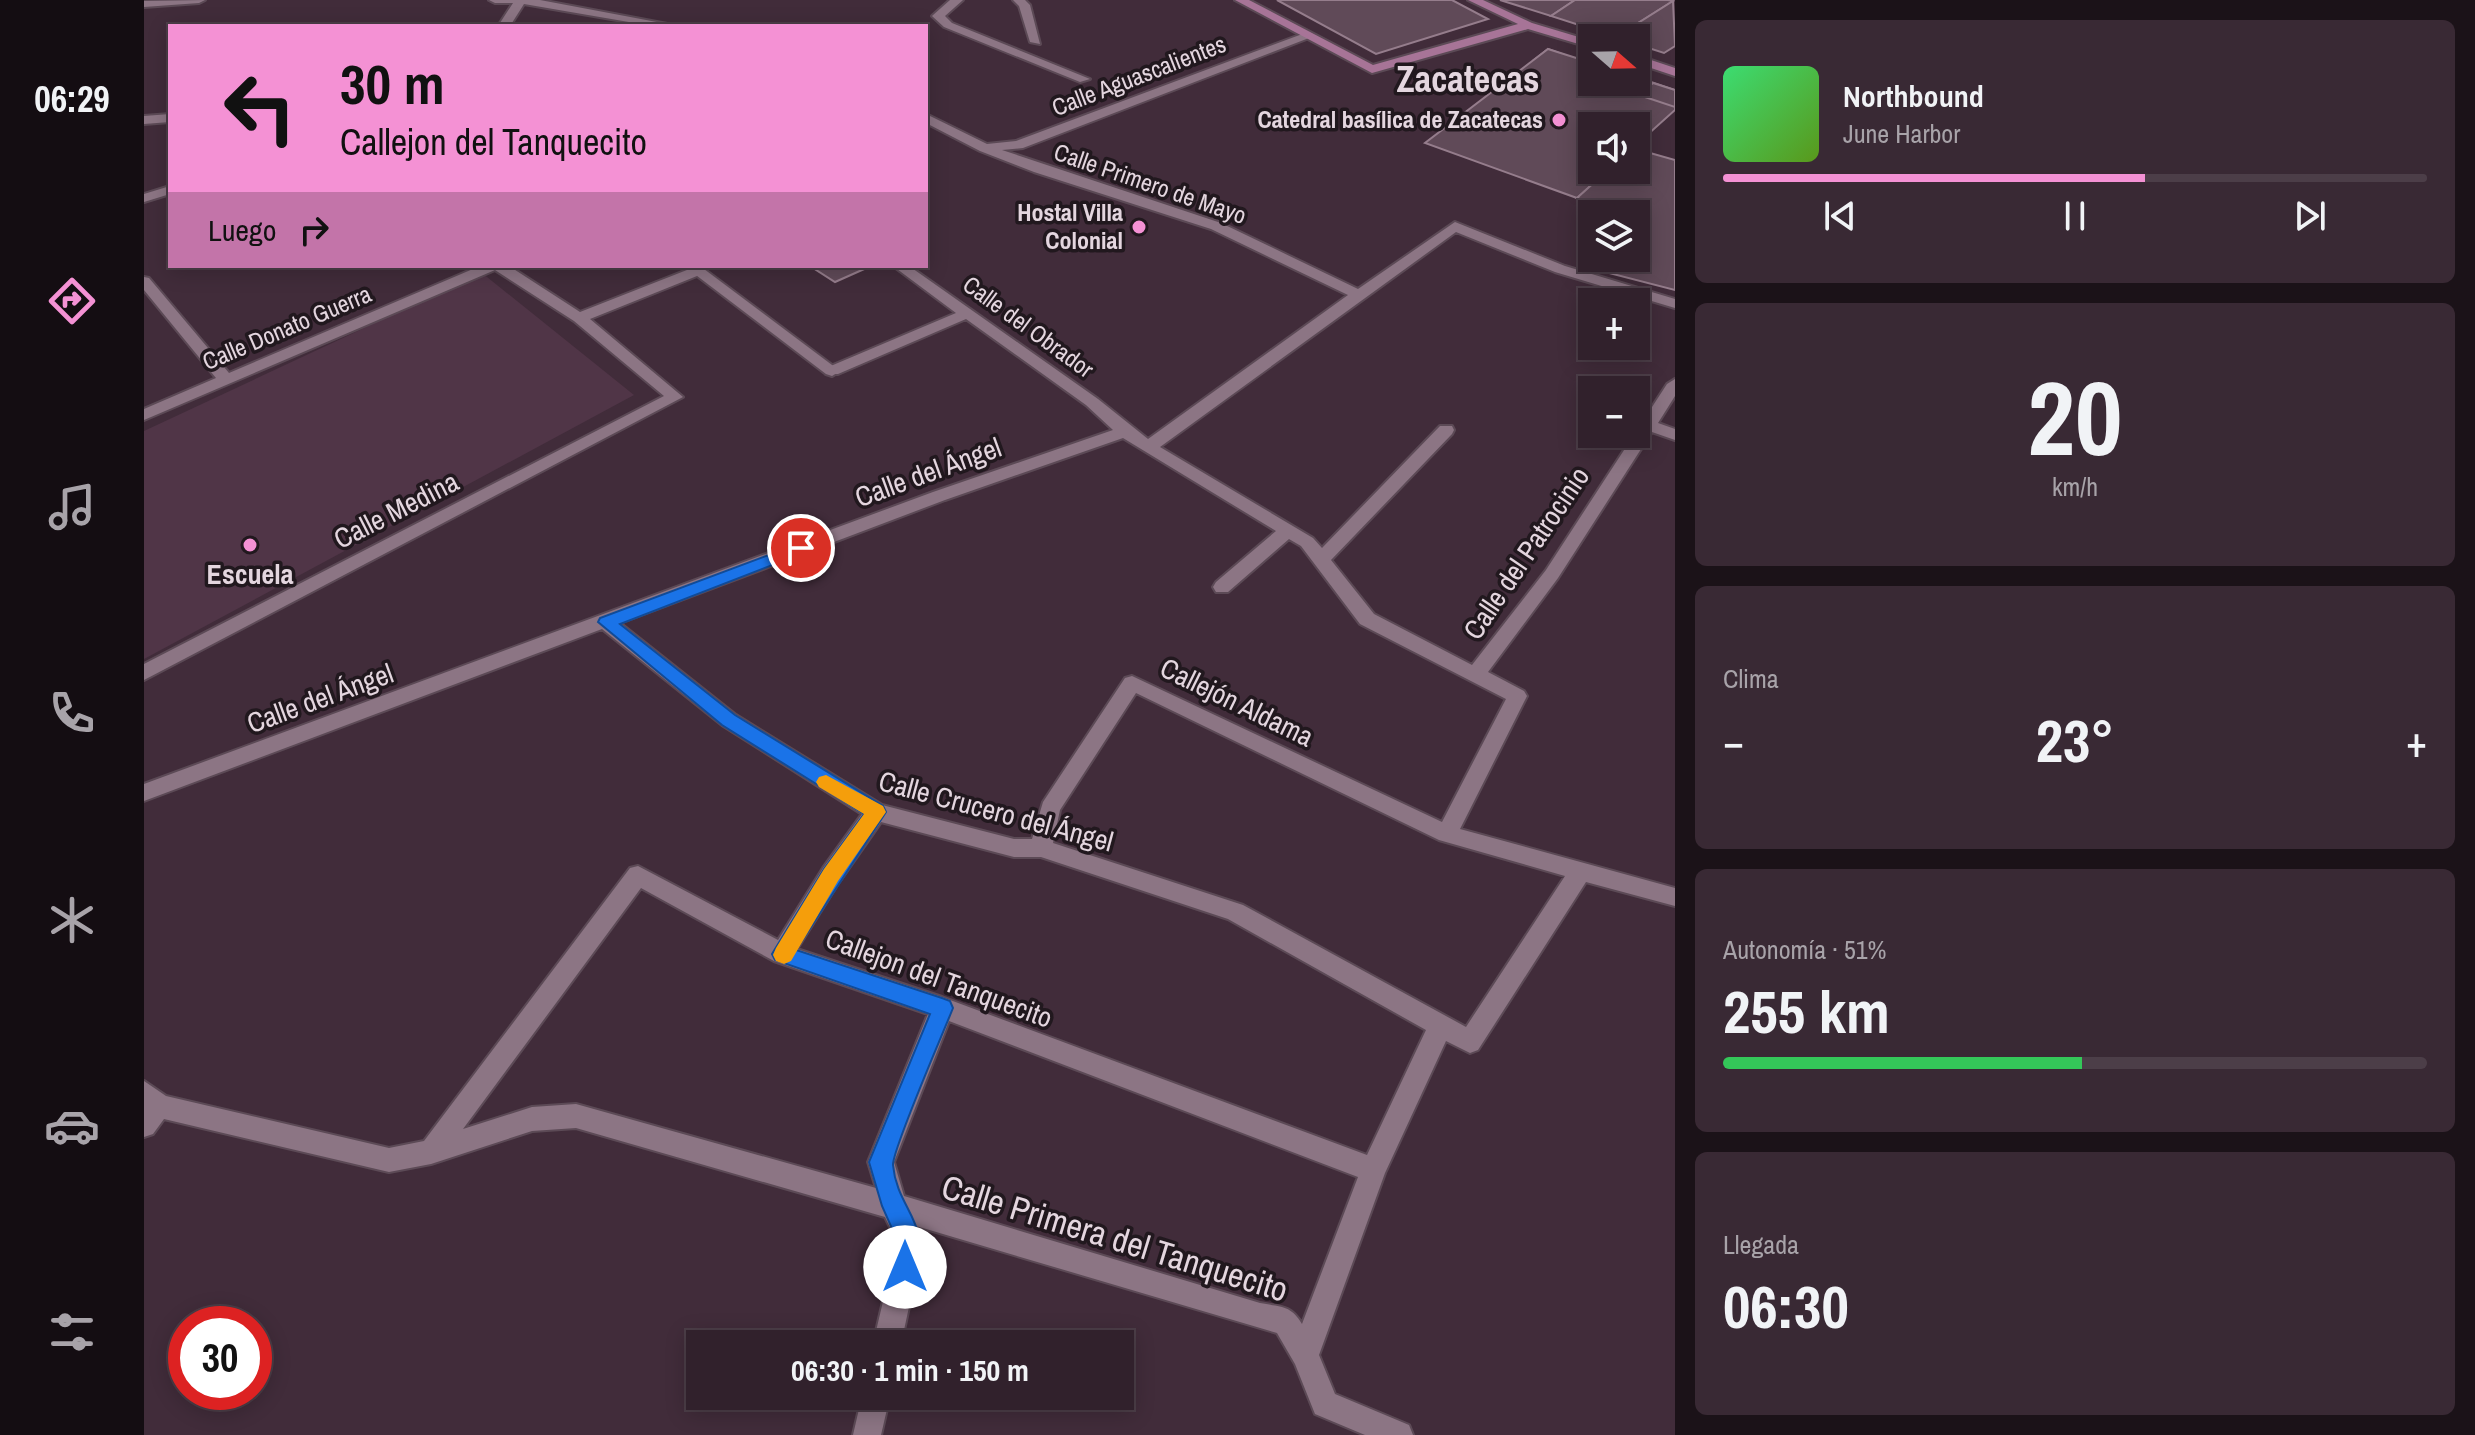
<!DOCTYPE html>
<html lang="es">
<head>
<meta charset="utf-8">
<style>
	:root { --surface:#31212c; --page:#392934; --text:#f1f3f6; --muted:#a8a3a9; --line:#4c3e48; --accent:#f491d4 }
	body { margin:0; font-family:"Archivo Narrow",sans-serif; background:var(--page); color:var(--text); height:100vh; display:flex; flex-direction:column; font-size:30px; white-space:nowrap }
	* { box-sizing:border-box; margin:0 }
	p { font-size:26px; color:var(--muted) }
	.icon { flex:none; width:44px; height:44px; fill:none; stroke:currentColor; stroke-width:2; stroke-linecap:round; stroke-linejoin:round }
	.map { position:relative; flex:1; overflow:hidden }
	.drawer { display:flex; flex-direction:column; gap:20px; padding:20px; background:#1b1218; width:800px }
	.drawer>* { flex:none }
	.top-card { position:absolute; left:24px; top:24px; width:760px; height:244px; border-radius:0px; box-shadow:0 4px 20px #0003,0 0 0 2px var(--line); background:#f491d4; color:#111; overflow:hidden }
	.needle { width:52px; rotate:110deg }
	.tools { position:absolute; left:1434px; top:24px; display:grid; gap:16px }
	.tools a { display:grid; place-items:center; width:72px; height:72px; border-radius:0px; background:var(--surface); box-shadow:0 4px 20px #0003,0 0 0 2px var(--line); font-size:40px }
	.speed { position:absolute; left:24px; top:1306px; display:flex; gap:16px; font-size:40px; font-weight:700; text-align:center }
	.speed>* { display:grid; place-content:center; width:104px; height:104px; border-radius:50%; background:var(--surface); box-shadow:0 4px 20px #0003,0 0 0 2px var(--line); line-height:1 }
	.speed .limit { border:12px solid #d22; background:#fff; color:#111 }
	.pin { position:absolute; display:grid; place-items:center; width:68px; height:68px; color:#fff; margin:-34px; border:4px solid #fff; border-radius:50%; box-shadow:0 2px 8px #0007 }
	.me { position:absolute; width:88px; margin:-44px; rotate:0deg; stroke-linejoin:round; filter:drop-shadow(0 0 6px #0008) }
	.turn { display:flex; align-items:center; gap:28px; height:168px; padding:0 40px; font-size:36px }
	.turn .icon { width:104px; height:104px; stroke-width:2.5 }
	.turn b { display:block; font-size:56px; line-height:68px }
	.then { display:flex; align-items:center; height:76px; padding:0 40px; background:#0003; gap:16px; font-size:30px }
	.big { font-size:60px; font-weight:800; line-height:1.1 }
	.drawer .widget { flex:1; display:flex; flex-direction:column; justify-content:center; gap:12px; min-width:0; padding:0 28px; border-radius:12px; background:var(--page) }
	.drawer .dial { align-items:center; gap:0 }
	.dial b { font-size:104px; line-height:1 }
	.song { display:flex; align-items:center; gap:24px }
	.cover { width:96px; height:96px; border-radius:12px; background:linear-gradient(135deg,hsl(140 70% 55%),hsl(90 70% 35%)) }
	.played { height:8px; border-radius:4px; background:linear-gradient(90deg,var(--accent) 60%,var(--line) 60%) }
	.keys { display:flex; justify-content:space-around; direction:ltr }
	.heat { display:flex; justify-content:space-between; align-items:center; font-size:44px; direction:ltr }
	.charge { height:12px; border-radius:6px; background:linear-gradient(90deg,#34c759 51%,var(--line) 0) }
	.trip { position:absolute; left:542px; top:1330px; width:448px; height:80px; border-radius:0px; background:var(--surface); box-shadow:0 4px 20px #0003,0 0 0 2px var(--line); font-weight:800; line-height:80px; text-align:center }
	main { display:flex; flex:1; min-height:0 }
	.tab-bar { display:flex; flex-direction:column; width:144px; justify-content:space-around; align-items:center; background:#140d12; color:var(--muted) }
	.tab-bar .icon { width:56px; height:56px }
	.tab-bar .current { color:var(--accent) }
	.tab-bar b { font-size:36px; color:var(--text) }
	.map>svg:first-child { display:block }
</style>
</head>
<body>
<main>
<nav class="tab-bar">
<b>06:29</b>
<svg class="icon current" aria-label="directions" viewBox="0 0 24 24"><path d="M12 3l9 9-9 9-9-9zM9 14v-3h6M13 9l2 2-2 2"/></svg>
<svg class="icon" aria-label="music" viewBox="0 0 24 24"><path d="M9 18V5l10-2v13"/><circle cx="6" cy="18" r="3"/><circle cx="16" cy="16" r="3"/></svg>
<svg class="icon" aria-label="phone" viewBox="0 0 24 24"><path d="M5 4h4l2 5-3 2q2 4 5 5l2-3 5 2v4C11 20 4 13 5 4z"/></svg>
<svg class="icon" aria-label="climate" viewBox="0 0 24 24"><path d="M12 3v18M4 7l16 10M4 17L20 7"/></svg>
<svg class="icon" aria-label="car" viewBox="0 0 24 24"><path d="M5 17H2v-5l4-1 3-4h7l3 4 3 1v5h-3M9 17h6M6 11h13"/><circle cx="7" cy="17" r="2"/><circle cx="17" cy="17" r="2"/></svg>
<svg class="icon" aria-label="filters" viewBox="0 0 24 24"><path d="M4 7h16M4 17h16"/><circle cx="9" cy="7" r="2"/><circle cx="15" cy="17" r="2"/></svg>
</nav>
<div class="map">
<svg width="1531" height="1435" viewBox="0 0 1531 1435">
	<rect width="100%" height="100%" fill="#412c3a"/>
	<polygon fill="#503547" points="338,273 490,395 0,659 0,431"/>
	<g fill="#604a58" stroke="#957d8c" stroke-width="2">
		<polygon points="1133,0 1308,0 1344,19 1232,54"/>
		<polygon points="1356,0 1431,0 1407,16"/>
		<polygon points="1431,0 1524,0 1529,1 1472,37 1407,16"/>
		<polygon points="1529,1 1531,46 1520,53 1492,44 1492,38 1472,37"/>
		<polygon points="1404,49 1423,56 1440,61 1425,72 1390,60"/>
		<polygon points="1404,49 1448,63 1448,82 1492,82 1492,77 1531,90 1531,110 1492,145 1492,126 1448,126 1448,170 1464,170 1433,198 1281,143"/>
		<polygon points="1509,83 1531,90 1531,107 1495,95"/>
		<polygon points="1492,149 1531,160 1531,290 1434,265 1448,250 1448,258 1492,258 1492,214 1480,214 1433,198 1464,170 1492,170"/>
		<polygon points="666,266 727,266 691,282"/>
	</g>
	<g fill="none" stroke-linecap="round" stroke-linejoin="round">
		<defs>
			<polygon id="lane" points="540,266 556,266 696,371 688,376 682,374"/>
			<g id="street">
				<polygon points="61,0 55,3 0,7 0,1"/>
				<polygon points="345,0 396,0 534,26 508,26 380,4 366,26 354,26 369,3 351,3"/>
				<polygon points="806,0 819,0 801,16 808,23 946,79 936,82 800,27 788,16"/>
				<polygon points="869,0 881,0 886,5 896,44 886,42 875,6"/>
				<path d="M 1161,33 L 1167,36 L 1165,38 L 879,148 L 858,150 L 1077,223 L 1214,289 L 1311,222 L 1421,266 L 1531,299 L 1531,308 L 1411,272 L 1312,232 L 1016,447 L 1169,538 L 1178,548 L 1296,426 L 1308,426 L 1310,430 L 1308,434 L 1187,560 L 1230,614 L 1328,665 L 1402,570 L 1523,384 L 1531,379 L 1531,396 L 1514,423 L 1531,429 L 1531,440 L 1508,432 L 1414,578 L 1344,672 L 1380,691 L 1383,696 L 1316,829 L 1531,888 L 1531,906 L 1442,882 L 1334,1050 L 1326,1053 L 1302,1041 L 1241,1173 L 1175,1355 L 1191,1394 L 1265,1425 L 1269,1435 L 1221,1435 L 1171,1414 L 1151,1364 L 1133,1333 L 772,1226 L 779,1242 L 757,1344 L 729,1344 L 753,1242 L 741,1217 L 432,1128 L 388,1131 L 287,1164 L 245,1172 L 20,1119 L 9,1134 L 0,1137 L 0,1081 L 22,1096 L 245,1148 L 280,1141 L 486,868 L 494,866 L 634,940 L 679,868 L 718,814 L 578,725 L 458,629 L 0,801 L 0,784 L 789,492 L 969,430 L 942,405 L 822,319 L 694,374 L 682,374 L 682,368 L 812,313 L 749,266 L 765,266 L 954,399 L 1004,439 L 1204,295 L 1067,229 L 890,172 L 836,151 L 782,123 L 782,114 L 843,144 L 872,141 ZM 979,438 L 1132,531 L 1072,582 L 1069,587 L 1072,592 L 1084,592 L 1145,539 L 1157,546 L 1216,624 L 1362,699 L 1298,822 L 988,676 L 981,678 L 899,802 L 888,839 L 870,839 L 738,805 L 592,715 L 476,623 L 801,500 ZM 992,693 L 1295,840 L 1421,876 L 1322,1027 L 1099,905 L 909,843 L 916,810 ZM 737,822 L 870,857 L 897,857 L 1084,919 L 1282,1030 L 1223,1155 L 798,997 L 653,949 L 695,882 ZM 497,888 L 630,961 L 784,1014 L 724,1162 L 732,1188 L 432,1104 L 388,1107 L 319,1129 ZM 805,1021 L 1214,1177 L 1158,1324 C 1147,1305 1137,1307 1116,1303 L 760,1196 L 750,1162 Z"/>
				<polygon points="26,114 26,122 0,124 0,116"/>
				<polygon points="26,186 26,194 0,202 0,194"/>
				<polygon points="336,266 365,266 436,312 548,268 558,268 558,274 446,319 539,397 0,680 0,664 520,396 430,321 351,270 0,420 0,409 72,378 0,290 0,277 5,278 85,373"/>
				<polygon points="718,1396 746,1396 737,1435 709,1435"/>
			</g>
			<g id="secondary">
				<polygon points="1091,0 1105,0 1229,65 1374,24 1324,0 1339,0 1388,23 1448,41 1448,48 1384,29 1228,73"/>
				<polygon points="1492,55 1531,68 1531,76 1492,63"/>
			</g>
		</defs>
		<use href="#lane" stroke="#5c4a56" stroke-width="4"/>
		<use href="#street" stroke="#5c4a56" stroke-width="4"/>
		<use href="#secondary" stroke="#5c4a56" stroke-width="4"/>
		<use href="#lane" fill="#8c7584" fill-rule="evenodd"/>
		<use href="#street" fill="#8c7584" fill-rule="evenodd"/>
		<use href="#secondary" fill="#a77497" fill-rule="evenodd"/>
	</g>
	<path fill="#1a73e8" stroke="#114b97" stroke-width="2" d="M 657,543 L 665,548 L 662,552 L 476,624 L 591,715 L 739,806 L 742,812 L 652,950 L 798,998 L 806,1001 L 809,1008 C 800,1031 748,1150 749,1165 C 753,1211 791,1224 769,1276 L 761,1279 L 752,1276 L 748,1267 L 754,1242 L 738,1206 L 725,1162 L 786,1014 L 631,960 L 628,954 L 680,869 L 720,814 L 578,725 L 454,622 L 456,618 Z"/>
	<polygon fill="#f59e0b" points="682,775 739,806 742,812 694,881 647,961 640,964 632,961 629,955 632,948 680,869 720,814 675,787 672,782 675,777"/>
	<g fill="#f491d4" stroke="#21181e" stroke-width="3">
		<circle cx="1415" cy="120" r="8"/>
		<circle cx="995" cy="227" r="8"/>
		<circle cx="106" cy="545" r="8"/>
	</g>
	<g text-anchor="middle" stroke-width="7" stroke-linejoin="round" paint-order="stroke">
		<g font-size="24" fill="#e4d6df" stroke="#21181e">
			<text transform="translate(995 76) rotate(-21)" y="8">Calle Aguascalientes</text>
			<text transform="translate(1006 184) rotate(19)" y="8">Calle Primero de Mayo</text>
			<text transform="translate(884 327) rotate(36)" y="8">Calle del Obrador</text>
			<text transform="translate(143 328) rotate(-23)" y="8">Calle Donato Guerra</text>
		</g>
		<g font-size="24" font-weight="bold" fill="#e4d6df" stroke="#21181e" text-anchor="end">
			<text x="1399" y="128">Catedral basílica de Zacatecas</text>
			<text x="979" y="221">Hostal Villa<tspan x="979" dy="28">Colonial</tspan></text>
		</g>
		<g font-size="28" fill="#e4d6df" stroke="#21181e">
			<text transform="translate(784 472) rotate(-20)" y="10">Calle del Ángel</text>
			<text transform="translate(252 510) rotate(-27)" y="10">Calle Medina</text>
			<text transform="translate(1382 553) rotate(-56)" y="10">Calle del Patrocinio</text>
			<text transform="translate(176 698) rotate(-20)" y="10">Calle del Ángel</text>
			<text transform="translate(1093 702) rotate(26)" y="10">Callejón Aldama</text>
			<text transform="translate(852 811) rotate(15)" y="10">Calle Crucero del Ángel</text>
			<text transform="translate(795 978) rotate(20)" y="10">Callejon del Tanquecito</text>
		</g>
		<g font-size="28" font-weight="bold" fill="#e4d6df" stroke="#21181e">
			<text x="106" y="584">Escuela</text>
		</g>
		<g font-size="34" fill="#e4d6df" stroke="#21181e">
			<text transform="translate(971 1238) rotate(17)" y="12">Calle Primera del Tanquecito</text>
		</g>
		<g font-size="36" font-weight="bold" fill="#e4d6df" stroke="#21181e">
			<text x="1324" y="92">Zacatecas</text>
		</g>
	</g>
</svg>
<div class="tools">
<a><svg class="needle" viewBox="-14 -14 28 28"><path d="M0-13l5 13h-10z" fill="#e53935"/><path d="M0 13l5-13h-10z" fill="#a8a3a9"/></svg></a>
<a><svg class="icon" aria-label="sound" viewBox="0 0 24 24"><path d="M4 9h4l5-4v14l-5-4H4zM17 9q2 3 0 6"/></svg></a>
<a><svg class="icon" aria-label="layers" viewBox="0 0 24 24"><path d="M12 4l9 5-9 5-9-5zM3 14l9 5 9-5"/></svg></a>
<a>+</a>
<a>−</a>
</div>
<div class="speed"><div class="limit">30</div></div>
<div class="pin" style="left:657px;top:548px;background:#d93025"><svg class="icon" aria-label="arrive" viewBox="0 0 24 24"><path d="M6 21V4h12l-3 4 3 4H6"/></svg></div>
<svg class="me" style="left:761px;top:1267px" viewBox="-20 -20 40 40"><circle r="19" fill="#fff"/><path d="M0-13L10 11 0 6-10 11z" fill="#1a73e8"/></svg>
<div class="trip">06:30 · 1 min · 150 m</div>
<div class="top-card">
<div class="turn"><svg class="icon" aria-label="left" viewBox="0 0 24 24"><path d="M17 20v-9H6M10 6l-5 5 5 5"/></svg><div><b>30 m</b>Callejon del Tanquecito</div></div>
<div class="then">Luego<svg class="icon" aria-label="right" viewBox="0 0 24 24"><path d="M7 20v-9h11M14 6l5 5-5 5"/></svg></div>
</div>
</div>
<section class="drawer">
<div class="widget">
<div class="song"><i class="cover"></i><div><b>Northbound</b><p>June Harbor</p></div></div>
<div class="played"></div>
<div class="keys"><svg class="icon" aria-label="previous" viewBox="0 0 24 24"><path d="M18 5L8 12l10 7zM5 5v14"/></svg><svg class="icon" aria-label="pause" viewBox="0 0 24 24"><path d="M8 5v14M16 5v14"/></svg><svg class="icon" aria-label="next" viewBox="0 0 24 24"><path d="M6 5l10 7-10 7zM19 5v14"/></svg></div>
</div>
<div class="widget dial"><b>20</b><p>km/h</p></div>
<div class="widget"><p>Clima</p>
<div class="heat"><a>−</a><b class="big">23°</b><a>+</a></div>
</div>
<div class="widget"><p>Autonomía · 51%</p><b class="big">255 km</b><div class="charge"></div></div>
<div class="widget"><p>Llegada</p><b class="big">06:30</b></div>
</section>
</main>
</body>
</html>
